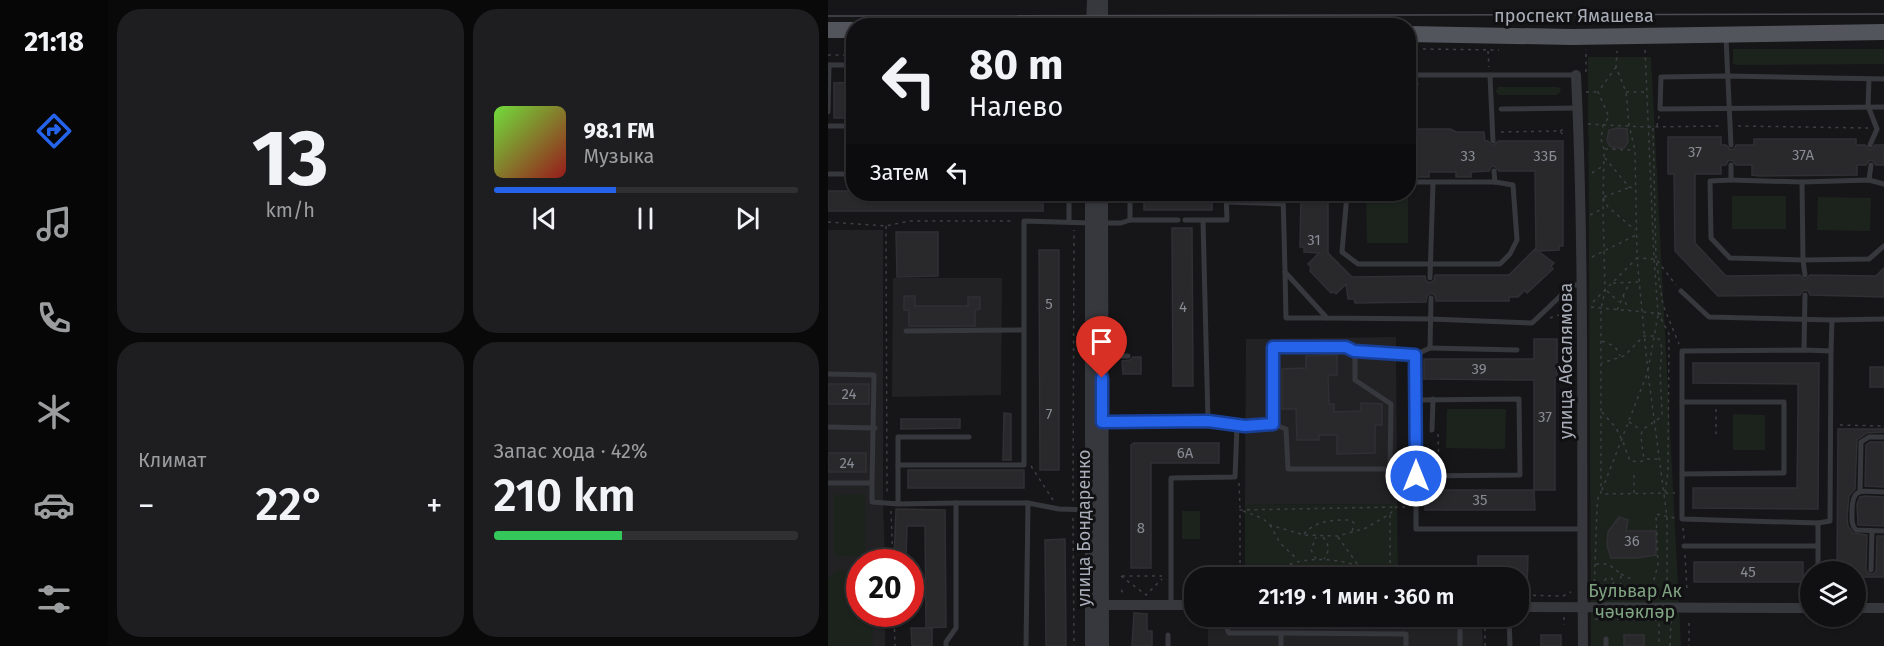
<!DOCTYPE html>
<html lang="ru">
<head>
<meta charset="utf-8">
<style>
	:root { --surface:#101012; --page:#1e1e20; --text:#f1f3f6; --muted:#9c9d9f; --line:#303032; --accent:#2563eb }
	body { margin:0; font-family:"Fira Sans",sans-serif; background:var(--page); color:var(--text); height:100vh; display:flex; flex-direction:column; font-size:22px; white-space:nowrap }
	* { box-sizing:border-box; margin:0 }
	p { font-size:20px; color:var(--muted) }
	.icon { flex:none; width:33px; height:33px; fill:none; stroke:currentColor; stroke-width:2; stroke-linecap:round; stroke-linejoin:round }
	.map { position:relative; flex:1; overflow:hidden }
	.sheet { display:flex; flex-direction:column; gap:9px; padding:9px; background:#09090a; width:720px }
	.sheet>* { flex:none }
	.banner { position:absolute; left:18px; top:18px; width:570px; height:183px; border-radius:24px; box-shadow:0 2px 4px #0004,0 0 0 2px var(--line); background:#101012; color:var(--text); overflow:hidden }
	.buttons { position:absolute; left:972px; top:561px; display:grid; gap:12px }
	.buttons a { display:grid; place-items:center; width:66px; height:66px; border-radius:50%; background:var(--surface); box-shadow:0 2px 4px #0004,0 0 0 2px var(--line); font-size:30px }
	.speed { position:absolute; left:18px; top:549px; display:flex; gap:12px; font-size:30px; font-weight:700; text-align:center }
	.speed>* { display:grid; place-content:center; width:78px; height:78px; border-radius:50%; background:var(--surface); box-shadow:0 2px 4px #0004,0 0 0 2px var(--line); line-height:1 }
	.speed .limit { border:9px solid #d22; background:#fff; color:#111 }
	.pin { position:absolute; display:grid; place-items:center; width:51px; height:51px; color:#fff; margin:-62px -26px; border-radius:50% 50% 50% 0; rotate:-45deg; box-shadow:0 0 6px #0007 }
	.pin .icon { rotate:45deg }
	.me { position:absolute; width:66px; margin:-33px; rotate:0deg; stroke-linejoin:round; filter:drop-shadow(0 0 4px #0008) }
	.turn { display:flex; align-items:center; gap:21px; height:126px; padding:0 24px; font-size:27px }
	.turn .icon { width:78px; height:78px; stroke-width:2.5 }
	.turn b { display:block; font-size:42px; line-height:51px }
	.then { display:flex; align-items:center; height:57px; padding:0 24px; background:#0003; gap:12px; font-size:22px }
	.big { font-size:45px; font-weight:600; line-height:1.1 }
	.sheet .widget { flex:1; display:flex; flex-direction:column; justify-content:center; gap:9px; min-width:0; padding:0 21px; border-radius:24px; background:var(--page) }
	.sheet .dial { align-items:center; gap:0 }
	.dial b { font-size:78px; line-height:1 }
	.song { display:flex; align-items:center; gap:18px }
	.cover { width:72px; height:72px; border-radius:9px; background:linear-gradient(135deg,hsl(100 70% 55%),hsl(0 70% 35%)) }
	.played { height:6px; border-radius:3px; background:linear-gradient(90deg,var(--accent) 40%,var(--line) 40%) }
	.keys { display:flex; justify-content:space-around; direction:ltr }
	.heat { display:flex; justify-content:space-between; align-items:center; font-size:33px; direction:ltr }
	.charge { height:9px; border-radius:4px; background:linear-gradient(90deg,#34c759 42%,var(--line) 0) }
	.sheet .tiles { flex:1; display:grid; gap:9px; grid-template-columns:repeat(2,1fr) }
	.trip { position:absolute; left:356px; top:567px; width:345px; height:60px; border-radius:24px; background:var(--surface); box-shadow:0 2px 4px #0004,0 0 0 2px var(--line); font-weight:600; line-height:60px; text-align:center }
	main { display:flex; flex:1; min-height:0 }
	.menu { display:flex; flex-direction:column; width:108px; justify-content:space-around; align-items:center; background:#060607; color:var(--muted) }
	.menu .icon { width:42px; height:42px }
	.menu .selected { color:var(--accent) }
	.menu b { font-size:27px; color:var(--text) }
	.map>svg:first-child { display:block }
</style>
</head>
<body>
<main>
<nav class="menu">
<b>21:18</b>
<svg class="icon selected" aria-label="directions" viewBox="0 0 24 24"><path d="M12 3l9 9-9 9-9-9zM9 14v-3h6M13 9l2 2-2 2"/></svg>
<svg class="icon" aria-label="music" viewBox="0 0 24 24"><path d="M9 18V5l10-2v13"/><circle cx="6" cy="18" r="3"/><circle cx="16" cy="16" r="3"/></svg>
<svg class="icon" aria-label="phone" viewBox="0 0 24 24"><path d="M5 4h4l2 5-3 2q2 4 5 5l2-3 5 2v4C11 20 4 13 5 4z"/></svg>
<svg class="icon" aria-label="climate" viewBox="0 0 24 24"><path d="M12 3v18M4 7l16 10M4 17L20 7"/></svg>
<svg class="icon" aria-label="car" viewBox="0 0 24 24"><path d="M5 17H2v-5l4-1 3-4h7l3 4 3 1v5h-3M9 17h6M6 11h13"/><circle cx="7" cy="17" r="2"/><circle cx="17" cy="17" r="2"/></svg>
<svg class="icon" aria-label="filters" viewBox="0 0 24 24"><path d="M4 7h16M4 17h16"/><circle cx="9" cy="7" r="2"/><circle cx="15" cy="17" r="2"/></svg>
</nav>
<section class="sheet">
<div class="tiles">
<div class="widget dial"><b>13</b><p>km/h</p></div>
<div class="widget">
<div class="song"><i class="cover"></i><div><b>98.1 FM</b><p>Музыка</p></div></div>
<div class="played"></div>
<div class="keys"><svg class="icon" aria-label="previous" viewBox="0 0 24 24"><path d="M18 5L8 12l10 7zM5 5v14"/></svg><svg class="icon" aria-label="pause" viewBox="0 0 24 24"><path d="M8 5v14M16 5v14"/></svg><svg class="icon" aria-label="next" viewBox="0 0 24 24"><path d="M6 5l10 7-10 7zM19 5v14"/></svg></div>
</div>
<div class="widget"><p>Климат</p>
<div class="heat"><a>−</a><b class="big">22°</b><a>+</a></div>
</div>
<div class="widget"><p>Запас хода · 42%</p><b class="big">210 km</b><div class="charge"></div></div>
</div>
</section>
<div class="map">
<svg width="1056" height="646" viewBox="0 0 1056 646">
	<rect width="100%" height="100%" fill="#161618"/>
	<g fill="#222225">
		<polygon points="0,230 55,230 55,503 57,562 32,562 32,614 57,614 57,646 0,646"/>
		<polygon points="65,278 174,278 173,395 64,397"/>
		<polygon points="568,337 569,504 417,505 418,339"/>
		<polygon points="380,625 654,625 655,646 380,646"/>
	</g>
	<g fill="#1c231d">
		<polygon points="905,49 1056,49 1056,64 909,65 905,64"/>
		<polygon points="760,57 823,57 853,646 763,646"/>
		<polygon points="670,87 728,87 732,88 733,91 729,95 671,95 668,92"/>
		<polygon points="538,194 580,194 580,243 539,243"/>
		<rect x="904" y="196" width="54" height="33"/>
		<polygon points="990,197 1043,198 1042,231 989,230"/>
		<polygon points="619,409 678,409 677,449 618,448"/>
		<polygon points="905,414 937,415 937,450 905,450"/>
		<polygon points="37,494 37,556 6,556 6,495"/>
		<polygon points="569,504 570,577 417,577 417,505"/>
		<rect x="354" y="511" width="18" height="28"/>
		<polygon points="8,571 31,571 32,614 44,614 45,646 0,646 0,580"/>
	</g>
	<g fill="#29292c" stroke="#303034" stroke-width="1.5">
		<polygon points="26,82 26,118 6,118 6,83"/>
		<polygon points="789,128 799,129 800,142 796,148 785,148 781,145 779,140 781,130"/>
		<polygon points="584,129 623,129 628,132 656,132 657,141 660,141 665,146 670,141 735,141 735,246 731,246 731,250 710,251 726,263 723,266 725,269 699,293 697,290 690,297 681,297 681,301 608,301 607,295 603,293 599,296 598,302 527,303 526,299 520,299 518,284 508,294 506,292 503,293 482,271 483,267 480,264 491,253 476,252 476,247 472,247 473,194 500,194 500,253 524,277 597,276 598,281 602,283 606,280 607,275 681,275 707,249 708,250 707,171 671,171 666,166 663,167 661,171 643,172 643,177 628,177 628,172 601,172 601,177 589,177 589,172 580,172 580,133"/>
		<polygon points="840,137 893,137 893,145 898,145 903,150 906,149 908,145 926,145 926,139 1028,139 1028,145 1037,145 1042,150 1047,145 1056,145 1056,165 1048,165 1045,161 1042,160 1038,165 1029,165 1029,175 932,176 924,175 924,165 908,165 904,160 900,161 898,165 893,165 893,174 867,174 867,243 898,276 972,275 977,280 982,275 1048,276 1056,268 1056,297 982,295 980,291 976,290 972,295 890,296 847,251 846,174 840,174"/>
		<polygon points="0,191 26,191 26,194 215,194 215,211 0,211"/>
		<rect x="316" y="194" width="68" height="16"/>
		<polygon points="344,228 364,228 365,386 345,386"/>
		<polygon points="68,232 110,232 110,276 69,277"/>
		<polygon points="211,250 231,250 231,470 212,470"/>
		<polygon points="76,296 87,296 87,306 140,306 140,297 152,297 152,309 147,310 147,326 81,326 81,310 76,310"/>
		<polygon points="706,339 729,339 729,379 727,380 727,490 706,490 706,380 596,379 596,359 706,359"/>
		<polygon points="509,355 509,375 500,375 501,404 506,404 506,412 533,411 533,403 554,404 554,425 547,425 547,453 509,454 509,435 491,435 491,440 469,440 468,409 454,409 454,369 478,368 478,356"/>
		<polygon points="305,357 313,357 313,374 295,374 294,361 302,360"/>
		<polygon points="865,363 991,363 990,509 865,508 865,488 969,488 970,408 970,384 865,383"/>
		<rect x="1042" y="367" width="14" height="20"/>
		<rect x="0" y="384" width="41" height="20"/>
		<polygon points="176,413 183,414 183,460 175,460"/>
		<polygon points="73,419 132,419 132,428 73,429"/>
		<polygon points="1010,429 1056,429 1056,432 1039,433 1029,440 1027,489 1021,496 1019,517 1020,526 1025,533 1039,535 1038,570 1041,574 1045,574 1048,571 1049,536 1056,536 1056,577 1028,577 1028,572 1009,572"/>
		<polygon points="1042,442 1056,442 1056,487 1037,486 1038,445"/>
		<polygon points="306,443 391,443 391,463 323,463 323,568 303,568 303,445"/>
		<rect x="0" y="453" width="38" height="19"/>
		<rect x="80" y="470" width="116" height="18"/>
		<polygon points="597,490 706,490 707,510 597,510"/>
		<polygon points="1037,496 1056,497 1056,526 1030,525 1029,504 1032,497"/>
		<polygon points="68,509 117,510 118,627 98,628 97,526 79,526 78,559 66,559"/>
		<polygon points="791,517 800,520 798,531 828,531 828,555 808,558 783,558 779,546 780,532"/>
		<polygon points="237,539 238,646 218,646 217,540"/>
		<polygon points="650,556 700,556 699,588 690,588 690,578 650,578"/>
		<rect x="866" y="562" width="109" height="20"/>
		<polygon points="306,613 319,614 319,631 324,631 324,646 304,646"/>
		<polygon points="83,628 104,628 104,646 84,646"/>
		<rect x="713" y="635" width="20" height="11"/>
		<rect x="796" y="635" width="20" height="11"/>
	</g>
	<g fill="none" stroke-linecap="round" stroke-linejoin="round">
		<g stroke="#3d3f44" stroke-width="1.5" stroke-dasharray="3 4.5" stroke-linecap="butt">
			<polyline points="595,49 671,50"/>
			<polyline points="817,50 826,258 830,313 841,334 840,471 837,493"/>
			<polyline points="660,51 661,67"/>
			<polyline points="0,55 26,55"/>
			<polyline points="788,67 770,92 781,117 775,125 773,139 776,149 775,209 777,291 773,309 773,494 847,493"/>
			<polyline points="758,72 758,49"/>
			<polyline points="580,85 592,84"/>
			<polyline points="758,92 769,92"/>
			<polyline points="798,92 818,92"/>
			<polyline points="760,124 818,127 893,126"/>
			<polyline points="829,126 831,116"/>
			<polyline points="910,126 1040,128"/>
			<polyline points="825,128 828,259 835,305 851,344"/>
			<polyline points="732,131 738,128"/>
			<polyline points="673,132 732,131 736,136"/>
			<polyline points="777,149 805,150"/>
			<polyline points="777,158 801,187 806,188"/>
			<polyline points="764,173 775,166"/>
			<polyline points="776,197 800,188"/>
			<polyline points="775,198 780,207 807,230"/>
			<polyline points="762,215 774,209"/>
			<polyline points="0,222 58,226 81,221 187,221"/>
			<polyline points="58,226 59,495"/>
			<polyline points="764,257 808,235"/>
			<polyline points="785,283 810,282"/>
			<polyline points="779,291 791,302"/>
			<polyline points="795,295 800,310"/>
			<polyline points="765,302 809,258 807,150 801,125 798,92 788,67 789,51"/>
			<polyline points="763,307 836,314"/>
			<polyline points="789,310 801,283"/>
			<polyline points="722,318 743,311"/>
			<path d="M 774,341 C 782,344 790,347 792,356"/>
			<polyline points="820,370 830,315"/>
			<polyline points="888,409 888,434"/>
			<polyline points="774,412 788,428 795,442 802,461 812,462 816,460 813,437 814,430 833,417 834,413 832,372 834,349 832,340 826,336 816,336 796,356 774,363"/>
			<polyline points="801,422 812,429"/>
			<polyline points="1012,425 1056,426"/>
			<polyline points="610,434 611,469"/>
			<polyline points="819,459 832,459"/>
			<polyline points="203,466 225,500"/>
			<polyline points="411,483 412,508"/>
			<polyline points="774,490 819,374"/>
			<polyline points="806,493 806,474"/>
			<polyline points="245,501 246,230"/>
			<polyline points="63,511 65,562"/>
			<polyline points="415,511 434,518 442,525 476,535 510,536 538,528 562,514 568,507 579,507"/>
			<polyline points="562,515 562,578"/>
			<polyline points="245,518 246,646"/>
			<polyline points="442,525 452,543 470,560"/>
			<polyline points="855,528 856,539"/>
			<path d="M 476,534 C 488,520 506,520 523,520 L 526,523 L 524,532"/>
			<path d="M 495,537 C 501,544 502,551 496,559"/>
			<polyline points="510,537 530,565"/>
			<polyline points="857,555 859,590"/>
			<polyline points="488,559 483,550 488,537"/>
			<polyline points="768,564 780,564 793,574 792,598"/>
			<polyline points="793,574 803,579"/>
			<polyline points="293,576 318,595 334,579"/>
			<polyline points="294,576 334,576"/>
			<circle cx="781" cy="582" r="4.5"/>
			<polyline points="412,578 412,510 568,507"/>
			<path d="M 435,578 C 447,572 461,563 474,561 C 498,556 534,563 554,578"/>
			<polyline points="826,580 830,564 828,514 847,518"/>
			<polyline points="293,590 297,595"/>
			<polyline points="690,595 735,596 743,592"/>
			<polyline points="839,595 839,517 820,373 809,258 828,259 848,285"/>
			<polyline points="766,597 769,507 770,498 772,494"/>
			<polyline points="772,597 779,586"/>
			<polyline points="66,614 67,646"/>
			<polyline points="736,617 736,625"/>
			<polyline points="767,619 831,620 831,646"/>
			<polyline points="404,621 624,622"/>
			<polyline points="641,621 661,620"/>
			<polyline points="861,623 861,646"/>
			<polyline points="657,646 657,625 663,616"/>
			<polyline points="842,646 843,621"/>
		</g>
		<g stroke="#37383d" stroke-width="5">
			<polyline points="898,38 903,145"/>
			<polyline points="0,65 26,65"/>
			<polyline points="580,75 748,75"/>
			<polyline points="662,76 665,141"/>
			<polyline points="1041,79 1040,106 1049,129 1042,145"/>
			<polyline points="1056,79 898,76 833,77 832,109 1056,107"/>
			<polyline points="673,109 749,108"/>
			<polyline points="0,112 1,65"/>
			<polyline points="0,126 26,126"/>
			<polyline points="903,165 903,180 882,181 883,238 902,258 975,260 977,275"/>
			<polyline points="666,171 667,182"/>
			<polyline points="0,174 26,174"/>
			<polyline points="903,180 974,182 975,260 1041,259 1056,246"/>
			<polyline points="1041,180 1043,165"/>
			<polyline points="974,182 1041,180 1056,184"/>
			<polyline points="455,194 457,272 499,318 602,319 704,323 744,285 754,285"/>
			<polyline points="519,194 514,252 530,264 672,264 682,254 689,240 685,185 667,182 580,182"/>
			<polyline points="399,202 455,204"/>
			<polyline points="302,220 302,194"/>
			<polyline points="357,220 399,220 398,194"/>
			<polyline points="375,220 380,421"/>
			<polyline points="241,222 241,194"/>
			<polyline points="275,223 293,223 302,220 350,220"/>
			<polyline points="457,272 458,318 499,318"/>
			<polyline points="602,278 605,183"/>
			<polyline points="853,291 881,317 1004,320"/>
			<polyline points="78,331 196,330"/>
			<polyline points="602,348 689,350"/>
			<polygon points="976,350 1003,351 1002,521 990,523 854,519 854,351"/>
			<polyline points="976,350 977,295"/>
			<polyline points="527,351 527,380 563,404 562,469 460,469 458,429 445,424 445,347 518,347 527,351 587,355"/>
			<polyline points="1003,351 1004,320 1056,319"/>
			<polyline points="275,356 300,356"/>
			<polyline points="0,374 46,375 44,483"/>
			<polyline points="588,400 587,355 602,348 603,298"/>
			<polyline points="854,402 956,402 956,473 854,474"/>
			<polyline points="275,422 380,421 397,422 409,426 407,477 343,478 343,605"/>
			<polyline points="409,426 445,424"/>
			<polyline points="1,427 47,428"/>
			<polyline points="604,430 605,399"/>
			<polyline points="70,465 70,437 141,437"/>
			<polyline points="588,476 692,475 691,399 588,400 588,529 755,529"/>
			<polyline points="0,483 44,483 44,502 70,504"/>
			<polyline points="1032,492 1033,442 1041,437 1056,437"/>
			<path d="M 1056,492 C 1034,492 1024,485 1024,512 C 1024,519 1023,525 1028,530 L 1056,531"/>
			<polyline points="128,503 70,504 70,465 196,465 196,221 262,223"/>
			<polyline points="990,523 990,572"/>
			<polyline points="856,546 990,546"/>
			<polyline points="1043,570 1044,531"/>
			<polyline points="397,616 397,625 401,633 453,633 453,646"/>
			<polyline points="681,616 682,646"/>
			<polyline points="453,633 578,634 578,646"/>
			<polyline points="340,635 340,646"/>
			<polyline points="778,639 778,646"/>
			<polyline points="118,646 118,642 128,628 128,503 200,503 231,509 264,510"/>
			<polyline points="198,646 200,503"/>
			<polyline points="632,646 632,616"/>
		</g>
		<g stroke="#37383d" stroke-width="10">
			<path d="M 748,75 C 757,265 753,456 755,646"/>
			<polyline points="267,605 366,605"/>
			<polyline points="690,607 982,608"/>
			<polyline points="1028,608 1056,608"/>
		</g>
		<g stroke="#37383d" stroke-width="12">
			<polyline points="264,26 265,0"/>
			<polyline points="274,26 274,0"/>
			<polyline points="263,194 263,646"/>
			<polyline points="274,194 275,646"/>
		</g>
		<g stroke="#53555c" stroke-width="16">
			<polyline points="0,30 26,30"/>
			<polyline points="580,34 744,37 1056,32"/>
		</g>
		<polyline stroke="#4a4c52" stroke-width="1.5" points="0,16 1056,14"/>
	</g>
	<g fill="none" stroke-linecap="round" stroke-linejoin="round">
		<defs>
			<polyline id="route" points="274,378 274,422 380,421 417,426 445,424 445,347 518,347 526,351 587,355 588,476"/>
		</defs>
		<use href="#route" stroke="#184099" stroke-width="15"/>
		<use href="#route" stroke="#2563eb" stroke-width="10"/>
	</g>
	<g text-anchor="middle" stroke-width="6" stroke-linejoin="round" paint-order="stroke">
		<g font-size="15" fill="#888b94">
			<text x="867" y="157">37</text>
			<text x="975" y="160">37А</text>
			<text x="640" y="161">33</text>
			<text x="717" y="161">33Б</text>
			<text x="486" y="245">31</text>
			<text x="221" y="309">5</text>
			<text x="355" y="312">4</text>
			<text x="651" y="374">39</text>
			<text x="21" y="399">24</text>
			<text x="221" y="419">7</text>
			<text x="717" y="422">37</text>
			<text x="357" y="458">6А</text>
			<text x="19" y="468">24</text>
			<text x="652" y="505">35</text>
			<text x="313" y="533">8</text>
			<text x="804" y="546">36</text>
			<text x="920" y="577">45</text>
		</g>
		<g font-size="18" fill="#a8adb8" stroke="#111113">
			<text x="746" y="22">проспект Ямашева</text>
			<text transform="translate(738 361) rotate(-90)" y="6">улица Абсалямова</text>
			<text transform="translate(256 528) rotate(-90)" y="6">улица Бондаренко</text>
		</g>
		<g font-size="18" fill="#7fa381" stroke="#111113">
			<text x="807" y="597">Бульвар Ак<tspan x="807" dy="21">чәчәкләр</tspan></text>
		</g>
	</g>
</svg>
<div class="buttons">
<a><svg class="icon" aria-label="layers" viewBox="0 0 24 24"><path d="M12 4l9 5-9 5-9-5zM3 14l9 5 9-5"/></svg></a>
</div>
<div class="speed"><div class="limit">20</div></div>
<div class="pin" style="left:274px;top:378px;background:#d93025"><svg class="icon" aria-label="arrive" viewBox="0 0 24 24"><path d="M6 21V4h12l-3 4 3 4H6"/></svg></div>
<svg class="me" style="left:588px;top:476px" viewBox="-20 -20 40 40"><circle r="17" fill="#2563eb" stroke="#fff" stroke-width="3"/><path d="M0-11L8 9 0 5-8 9z" fill="#fff"/></svg>
<div class="trip">21:19 · 1 мин · 360 m</div>
<div class="banner">
<div class="turn"><svg class="icon" aria-label="left" viewBox="0 0 24 24"><path d="M17 20v-9H6M10 6l-5 5 5 5"/></svg><div><b>80 m</b>Налево</div></div>
<div class="then">Затем<svg class="icon" aria-label="left" viewBox="0 0 24 24"><path d="M17 20v-9H6M10 6l-5 5 5 5"/></svg></div>
</div>
</div>
</main>
</body>
</html>
